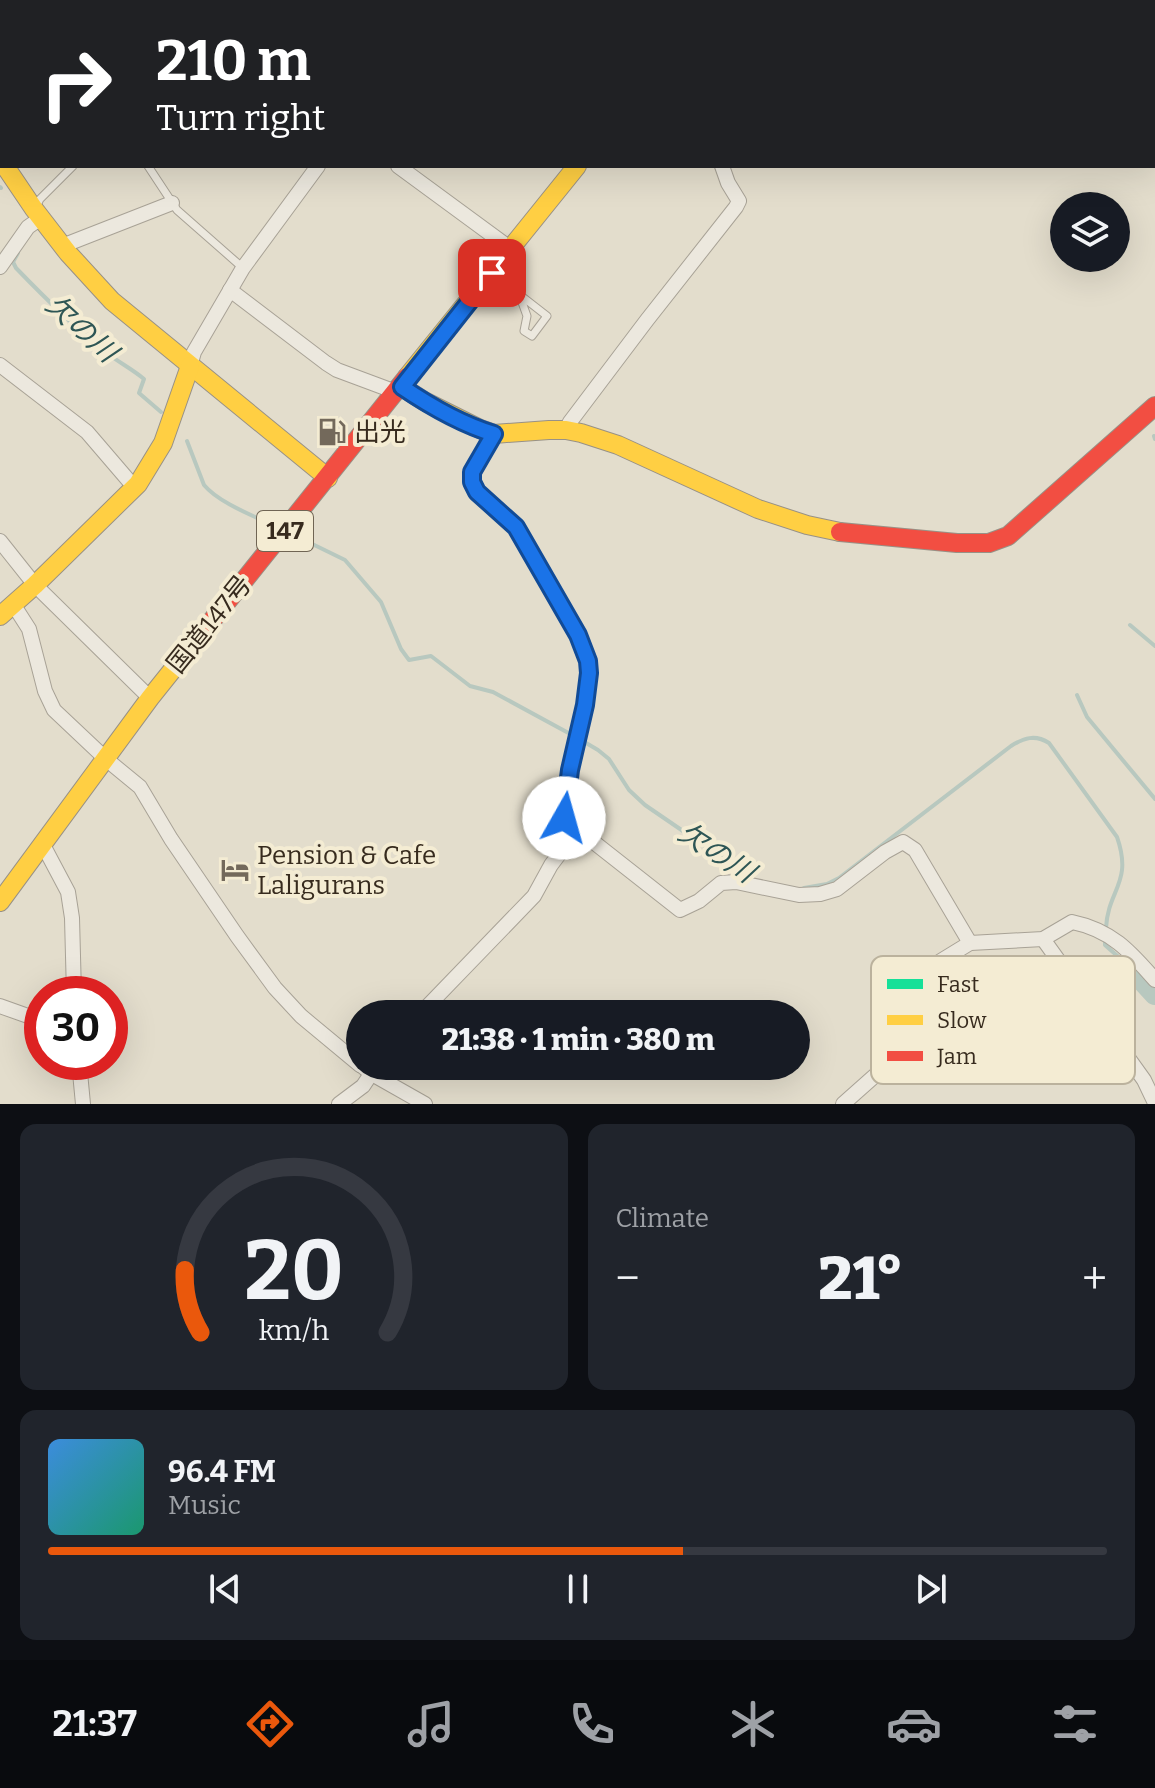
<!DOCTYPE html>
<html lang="en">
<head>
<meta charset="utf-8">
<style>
	:root { --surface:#171b24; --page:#20242c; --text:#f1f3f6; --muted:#9ea1a6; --line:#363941; --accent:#ea580c }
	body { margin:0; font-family:Bitter,"Noto Sans JP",serif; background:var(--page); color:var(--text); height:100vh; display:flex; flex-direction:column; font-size:30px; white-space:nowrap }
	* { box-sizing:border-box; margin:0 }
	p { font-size:26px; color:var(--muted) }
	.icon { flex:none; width:44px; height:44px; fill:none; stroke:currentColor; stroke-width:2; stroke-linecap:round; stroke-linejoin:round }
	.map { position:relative; height:1104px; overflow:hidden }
	.side { display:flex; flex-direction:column; gap:20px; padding:20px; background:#0d0f14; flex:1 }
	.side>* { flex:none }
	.banner { position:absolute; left:0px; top:0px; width:1156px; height:168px; box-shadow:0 8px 32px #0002; background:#202124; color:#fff; overflow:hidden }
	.fabs { position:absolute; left:1050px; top:192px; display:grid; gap:16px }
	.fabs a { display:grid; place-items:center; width:80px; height:80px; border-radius:50%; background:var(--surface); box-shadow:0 8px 32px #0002; font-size:40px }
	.speed { position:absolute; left:24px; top:976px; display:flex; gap:16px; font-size:40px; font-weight:700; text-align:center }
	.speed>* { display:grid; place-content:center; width:104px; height:104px; border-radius:50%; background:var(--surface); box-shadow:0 8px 32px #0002; line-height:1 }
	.speed .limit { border:12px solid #d22; background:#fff; color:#111 }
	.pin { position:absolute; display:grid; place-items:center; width:68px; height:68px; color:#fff; margin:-34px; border-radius:16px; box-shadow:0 4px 12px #0006 }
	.me { position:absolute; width:88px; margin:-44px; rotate:7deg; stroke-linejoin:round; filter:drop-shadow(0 0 6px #0008) }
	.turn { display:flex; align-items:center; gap:28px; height:168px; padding:0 24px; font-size:36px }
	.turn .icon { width:104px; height:104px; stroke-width:2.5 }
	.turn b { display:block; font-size:56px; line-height:68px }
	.big { font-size:60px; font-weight:800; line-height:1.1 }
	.side .widget { flex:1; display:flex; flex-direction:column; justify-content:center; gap:12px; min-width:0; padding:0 28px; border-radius:16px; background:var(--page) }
	.side .dial { align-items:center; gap:0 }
	.dial svg { height:208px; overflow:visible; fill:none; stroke:var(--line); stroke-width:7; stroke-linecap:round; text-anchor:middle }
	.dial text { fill:var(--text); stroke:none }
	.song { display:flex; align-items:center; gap:24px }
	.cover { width:96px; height:96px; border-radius:12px; background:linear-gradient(135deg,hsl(210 70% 55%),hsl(160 70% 35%)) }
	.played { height:8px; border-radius:4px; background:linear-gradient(90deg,var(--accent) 60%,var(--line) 60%) }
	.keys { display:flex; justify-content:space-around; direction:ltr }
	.heat { display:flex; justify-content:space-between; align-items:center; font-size:44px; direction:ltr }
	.side .tiles { flex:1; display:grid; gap:20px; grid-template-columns:1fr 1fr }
	.widget:last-child { grid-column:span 2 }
	.trip { position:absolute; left:346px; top:1000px; width:464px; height:80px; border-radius:40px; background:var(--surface); box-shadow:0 8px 32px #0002; font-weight:800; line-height:80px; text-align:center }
	.menu { display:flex; height:128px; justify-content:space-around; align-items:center; background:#090b0e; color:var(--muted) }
	.menu .icon { width:56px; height:56px }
	.menu .selected { color:var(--accent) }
	.menu b { font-size:36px; color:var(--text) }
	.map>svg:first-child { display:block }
</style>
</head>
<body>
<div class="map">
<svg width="1155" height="1104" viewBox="0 0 1155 1104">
	<rect width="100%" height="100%" fill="#e3ddcc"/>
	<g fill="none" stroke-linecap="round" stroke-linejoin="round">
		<g stroke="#b8c8bf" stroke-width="4">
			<polyline points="0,187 1,188"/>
			<path d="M 18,253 L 13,262 L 16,268 C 44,297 72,325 103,350 C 116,361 131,368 144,379 L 139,393 L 161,412"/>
			<polyline points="1154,436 1155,439"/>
			<path d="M 187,441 L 204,485 C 219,503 254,516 275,526"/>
			<polyline points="300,538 345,560 381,602 401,649 409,660 431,656 470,686 493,692 574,736"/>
			<polyline points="1130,625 1155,646"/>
			<polyline points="1077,695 1087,717 1155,799"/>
			<polyline points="581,740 598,750 609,759 629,790 645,805 753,879"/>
			<path d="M 804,888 L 827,884 L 839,878 L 1011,746 C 1024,738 1035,734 1049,743 L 1117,837 C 1133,883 1108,889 1106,928"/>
			<polyline points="1105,937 1105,945 1132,969"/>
		</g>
		<polyline stroke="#b8c8bf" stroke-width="22" points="1132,969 1155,994"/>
		<defs>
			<g id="lane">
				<polyline points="27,0 30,2"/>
				<polyline points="297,2 298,0"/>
				<polyline points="1004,2 1005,0"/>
				<polyline points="148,166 177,210 243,268"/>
				<polyline points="37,205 40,199 73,166"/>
				<polyline points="493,274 547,316 532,336 524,331 527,316 519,294"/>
			</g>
			<g id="street">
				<polyline points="131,0 134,2"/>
				<polyline points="604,0 606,2"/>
				<polyline points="153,2 155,0"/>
				<polyline points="431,2 433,0"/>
				<polyline points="398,166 511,249"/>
				<polyline points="62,246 172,203"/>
				<polyline points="0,267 28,227 41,218"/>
				<polyline points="230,290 326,363 337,370 396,392"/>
				<polyline points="0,365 87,432 135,488"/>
				<polyline points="190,366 194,352 243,268 318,166"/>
				<polyline points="566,430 570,422 647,320 736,207 739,201 728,183 722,166"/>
				<polyline points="494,434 472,472 472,482 477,492 516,527 578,635 588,661 589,673 585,705 570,770 564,818 572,837"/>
				<polyline points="0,541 35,585 150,698"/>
				<polyline points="13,604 29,629 45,691 54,710 106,759 140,787 171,839 237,936 275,988 301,1016 360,1065"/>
				<polyline points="572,837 591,840 680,910 699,901 721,883 736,882 799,895 820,894 837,889 885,852 903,842 915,850 970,943"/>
				<polyline points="42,843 68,892 72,918 74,994"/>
				<polyline points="1043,939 1144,1080 1155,1103"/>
				<polyline points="0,1006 42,1021"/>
				<polyline points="420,1014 534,896 551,865 572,837"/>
				<polyline points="79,1062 83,1104"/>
				<polyline points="362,1066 372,1074 425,1104"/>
				<polyline points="339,1104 363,1086 375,1068"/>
				<path d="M 843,1104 L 879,1072 L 911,1026 L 926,978 L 939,962 L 970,943 L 1043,939 L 1072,922 C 1111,930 1130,951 1155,980"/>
			</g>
			<g id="fast">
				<polyline points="13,2 14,0"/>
				<polyline points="707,2 709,0"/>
				<polyline points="0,24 2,20"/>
			</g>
			<g id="slow">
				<polyline points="5,166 34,209 68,253 112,301 328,478"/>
				<polyline points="407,377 577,166"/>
				<polyline points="402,387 424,401 480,429 494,434 549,430 566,430 581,433 618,445 758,509 807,525 840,532"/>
				<polyline points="0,616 35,585 138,484 163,443 190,366"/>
				<polyline points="0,902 150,698 206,628"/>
			</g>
			<g id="jam">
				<polyline points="840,532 957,543 989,543 1008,536 1155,406"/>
				<polyline points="206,628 407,377"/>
			</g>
		</defs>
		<use href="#lane" stroke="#a8a296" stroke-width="9"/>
		<use href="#street" stroke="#a8a296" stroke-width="16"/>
		<use href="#fast" stroke="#989186" stroke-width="20"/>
		<use href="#slow" stroke="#989186" stroke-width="20"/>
		<use href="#jam" stroke="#989186" stroke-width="20"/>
		<use href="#lane" stroke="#ece8de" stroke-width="7"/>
		<use href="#street" stroke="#ece8de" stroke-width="14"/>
		<use href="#fast" stroke="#16e098" stroke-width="18"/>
		<use href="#slow" stroke="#ffcf43" stroke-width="18"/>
		<use href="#jam" stroke="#f24e42" stroke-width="18"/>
	</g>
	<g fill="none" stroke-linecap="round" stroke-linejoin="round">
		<defs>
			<path id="route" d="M 492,273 L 402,387 C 430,406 461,424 494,434 L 472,472 L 472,482 L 477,492 L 516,527 L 578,635 L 588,661 L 589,673 L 585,705 L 570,770 L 564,818"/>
		</defs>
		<use href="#route" stroke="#114b97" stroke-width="20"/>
		<use href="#route" stroke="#1a73e8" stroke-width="14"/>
	</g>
	<defs>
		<symbol id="fuel-bare" viewBox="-9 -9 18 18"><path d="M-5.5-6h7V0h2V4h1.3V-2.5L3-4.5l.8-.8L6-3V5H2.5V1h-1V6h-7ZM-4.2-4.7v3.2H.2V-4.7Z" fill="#73695b" stroke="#f4ecd3" stroke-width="2.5" paint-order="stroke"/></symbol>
		<symbol id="hotel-bare" viewBox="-9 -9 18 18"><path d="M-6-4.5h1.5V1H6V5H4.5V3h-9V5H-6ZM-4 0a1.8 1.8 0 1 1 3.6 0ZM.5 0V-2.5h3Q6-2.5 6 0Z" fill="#73695b" stroke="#f4ecd3" stroke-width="2.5" paint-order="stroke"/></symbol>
	</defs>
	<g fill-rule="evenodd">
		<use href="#fuel-bare" x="312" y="412" width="40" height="40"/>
		<use href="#hotel-bare" x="215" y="850" width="40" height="40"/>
	</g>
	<g text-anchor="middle" stroke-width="8" stroke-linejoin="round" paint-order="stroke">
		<rect fill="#f4ecd3" stroke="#706554" stroke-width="2" x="257" y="511" width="56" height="40" rx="6"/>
		<g font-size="24" font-weight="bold" fill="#372b1e">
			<text x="285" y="539">147</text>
		</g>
		<g font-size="26" fill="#372b1e" stroke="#f4ecd3" text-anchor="start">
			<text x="354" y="441">出光</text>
			<text x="257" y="864">Pension &amp; Cafe<tspan x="257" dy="30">Laligurans</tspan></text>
		</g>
		<g font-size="26" fill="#372b1e" stroke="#f4ecd3">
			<text transform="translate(209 624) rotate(-51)" y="9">国道147号</text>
		</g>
		<g font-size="28" font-style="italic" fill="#2e5655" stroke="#f4ecd3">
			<text transform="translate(82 328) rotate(42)" y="10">欠の川</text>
			<text transform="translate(717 852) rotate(33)" y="10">欠の川</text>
		</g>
	</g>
	<rect x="871" y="956" width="264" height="128" rx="12" fill="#f4ecd3" stroke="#bbb29d" stroke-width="2"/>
	<rect x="887" y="979" width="36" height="10" fill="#16e098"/>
	<rect x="887" y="1015" width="36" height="10" fill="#ffcf43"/>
	<rect x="887" y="1051" width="36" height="10" fill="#f24e42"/>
	<g font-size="22" fill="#372b1e">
		<text x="937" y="992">Fast</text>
		<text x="937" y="1028">Slow</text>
		<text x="937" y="1064">Jam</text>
	</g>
</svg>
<div class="fabs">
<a><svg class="icon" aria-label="layers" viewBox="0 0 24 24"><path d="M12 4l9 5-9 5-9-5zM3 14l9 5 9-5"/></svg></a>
</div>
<div class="speed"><div class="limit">30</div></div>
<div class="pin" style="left:492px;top:273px;background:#d93025"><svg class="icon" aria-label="arrive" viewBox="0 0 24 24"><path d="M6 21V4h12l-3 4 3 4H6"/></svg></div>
<svg class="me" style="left:564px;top:818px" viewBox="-20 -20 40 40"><circle r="19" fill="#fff"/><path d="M0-13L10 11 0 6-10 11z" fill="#1a73e8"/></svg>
<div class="trip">21:38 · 1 min · 380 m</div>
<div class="banner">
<div class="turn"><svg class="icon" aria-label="right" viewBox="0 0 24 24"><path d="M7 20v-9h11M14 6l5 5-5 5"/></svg><div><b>210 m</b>Turn right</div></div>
</div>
</div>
<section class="side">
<div class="tiles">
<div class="widget dial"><svg viewBox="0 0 100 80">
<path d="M14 69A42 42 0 1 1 86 69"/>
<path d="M14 69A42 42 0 0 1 8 45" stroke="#ea580c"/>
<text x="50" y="56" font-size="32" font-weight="700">20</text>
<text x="50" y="72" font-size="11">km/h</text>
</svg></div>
<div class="widget"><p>Climate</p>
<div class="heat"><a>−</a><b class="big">21°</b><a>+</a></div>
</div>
<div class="widget">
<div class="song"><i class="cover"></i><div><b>96.4 FM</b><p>Music</p></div></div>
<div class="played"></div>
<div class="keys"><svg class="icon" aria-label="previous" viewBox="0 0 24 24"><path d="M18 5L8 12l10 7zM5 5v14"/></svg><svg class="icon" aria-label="pause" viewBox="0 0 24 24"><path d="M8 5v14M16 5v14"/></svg><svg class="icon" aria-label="next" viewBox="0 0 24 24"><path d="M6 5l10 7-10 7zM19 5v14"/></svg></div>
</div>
</div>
</section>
<nav class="menu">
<b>21:37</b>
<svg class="icon selected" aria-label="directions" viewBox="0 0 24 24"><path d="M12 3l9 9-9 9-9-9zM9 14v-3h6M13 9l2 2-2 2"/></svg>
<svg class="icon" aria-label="music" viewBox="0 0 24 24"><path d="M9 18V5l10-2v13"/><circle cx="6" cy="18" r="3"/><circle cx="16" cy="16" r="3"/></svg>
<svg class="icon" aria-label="phone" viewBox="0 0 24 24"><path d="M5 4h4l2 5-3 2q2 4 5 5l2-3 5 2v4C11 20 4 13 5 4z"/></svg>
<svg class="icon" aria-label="climate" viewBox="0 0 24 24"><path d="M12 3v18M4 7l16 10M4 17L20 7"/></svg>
<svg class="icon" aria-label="car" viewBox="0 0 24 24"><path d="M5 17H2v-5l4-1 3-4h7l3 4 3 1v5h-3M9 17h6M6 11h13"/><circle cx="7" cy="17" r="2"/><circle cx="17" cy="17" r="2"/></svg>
<svg class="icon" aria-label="filters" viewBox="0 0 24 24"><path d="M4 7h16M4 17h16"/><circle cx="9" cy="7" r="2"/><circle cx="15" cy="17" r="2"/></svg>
</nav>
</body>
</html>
